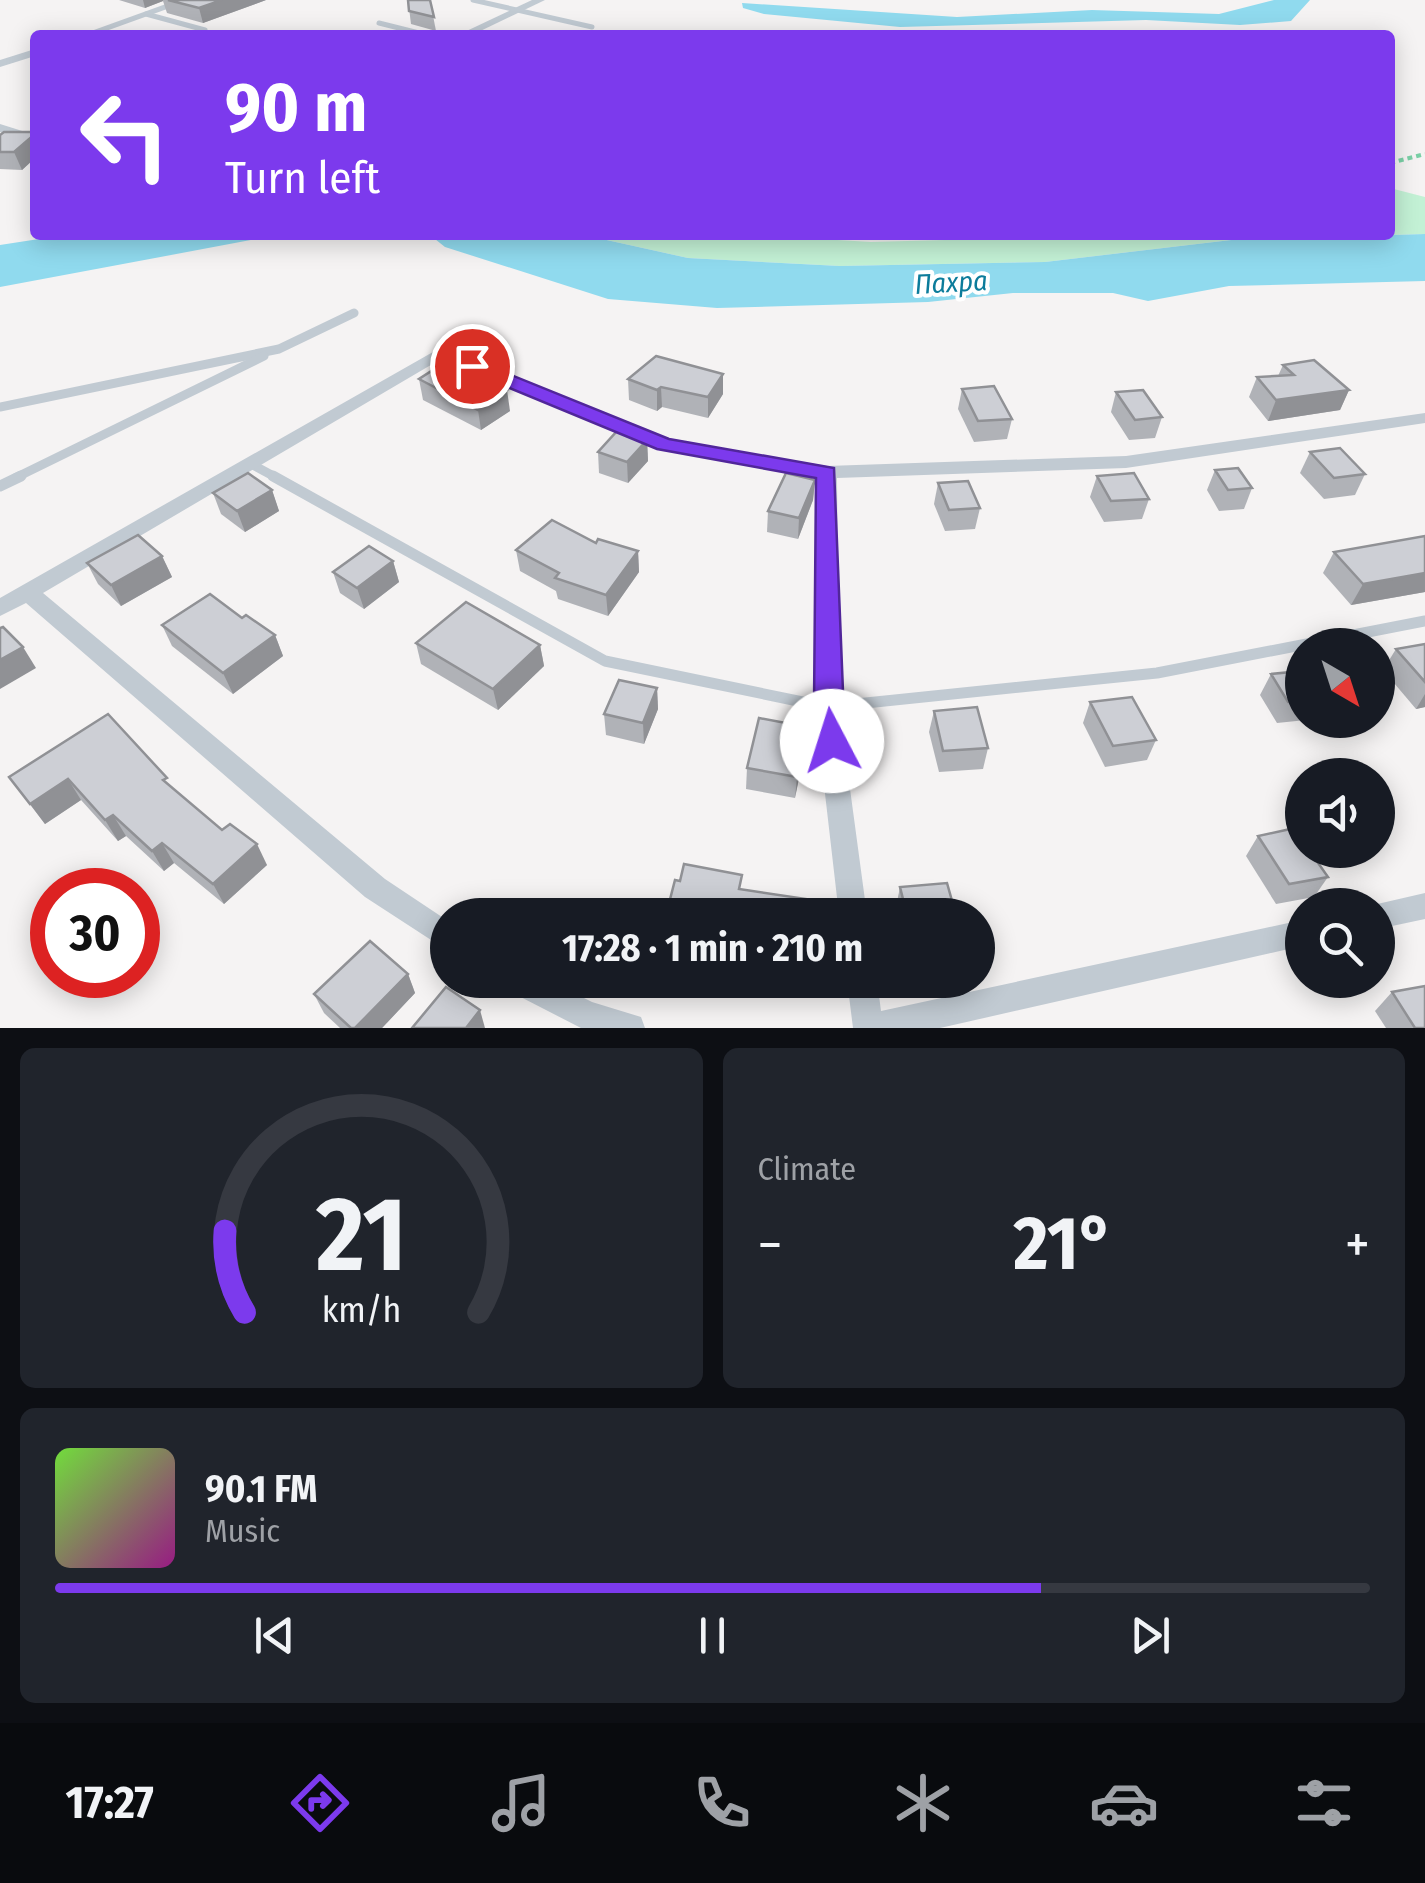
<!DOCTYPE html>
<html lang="en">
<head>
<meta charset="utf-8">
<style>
	:root { --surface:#171b24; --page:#20242c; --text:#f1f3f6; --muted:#9ea1a6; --line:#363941; --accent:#7c3aed }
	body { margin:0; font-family:"Fira Sans Condensed",sans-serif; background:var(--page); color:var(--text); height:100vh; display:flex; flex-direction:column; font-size:38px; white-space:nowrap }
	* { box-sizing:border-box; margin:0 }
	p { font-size:32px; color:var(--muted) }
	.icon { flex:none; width:55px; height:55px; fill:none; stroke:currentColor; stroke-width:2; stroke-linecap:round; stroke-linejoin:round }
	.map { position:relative; height:1028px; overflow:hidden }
	.sheet { display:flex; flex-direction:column; gap:20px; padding:20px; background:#0d0f14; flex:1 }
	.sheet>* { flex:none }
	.top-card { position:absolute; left:30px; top:30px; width:1365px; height:210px; border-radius:10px; box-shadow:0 5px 25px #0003; background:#7c3aed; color:#fff; overflow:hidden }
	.needle { width:65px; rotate:141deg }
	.controls { position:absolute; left:1285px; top:628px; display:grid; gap:20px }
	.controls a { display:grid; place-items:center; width:110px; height:110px; border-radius:50%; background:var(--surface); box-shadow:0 5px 25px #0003; font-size:50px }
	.speed { position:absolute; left:30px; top:868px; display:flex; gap:20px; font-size:50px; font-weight:700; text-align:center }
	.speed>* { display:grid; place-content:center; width:130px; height:130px; border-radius:50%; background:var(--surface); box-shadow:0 5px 25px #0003; line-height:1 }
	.speed .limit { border:15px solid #d22; background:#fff; color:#111 }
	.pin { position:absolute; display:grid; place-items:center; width:85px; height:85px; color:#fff; margin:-42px; border:5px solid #fff; border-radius:50%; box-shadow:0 2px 10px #0007 }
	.me { position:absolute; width:110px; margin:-55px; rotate:355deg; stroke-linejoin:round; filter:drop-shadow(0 0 8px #0008) }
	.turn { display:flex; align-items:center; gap:35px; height:210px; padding:0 30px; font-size:45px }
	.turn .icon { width:130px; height:130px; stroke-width:2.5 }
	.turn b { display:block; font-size:70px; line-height:85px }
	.big { font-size:75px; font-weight:700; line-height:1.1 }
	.sheet .card { flex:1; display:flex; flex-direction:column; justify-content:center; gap:15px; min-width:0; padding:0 35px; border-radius:15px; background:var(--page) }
	.sheet .dial { align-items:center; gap:0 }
	.dial svg { height:260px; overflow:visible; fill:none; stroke:var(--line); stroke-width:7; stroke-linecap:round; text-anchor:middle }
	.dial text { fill:var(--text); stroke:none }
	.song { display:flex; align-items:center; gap:30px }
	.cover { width:120px; height:120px; border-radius:15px; background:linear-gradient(135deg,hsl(100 70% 55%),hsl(310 70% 35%)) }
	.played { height:10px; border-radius:5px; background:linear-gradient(90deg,var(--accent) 75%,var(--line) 75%) }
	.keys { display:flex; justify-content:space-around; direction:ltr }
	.heat { display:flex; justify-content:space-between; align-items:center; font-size:55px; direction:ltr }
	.sheet .tiles { flex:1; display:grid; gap:20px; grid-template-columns:1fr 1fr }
	.card:last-child { grid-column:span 2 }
	.trip { position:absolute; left:430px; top:898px; width:565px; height:100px; border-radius:50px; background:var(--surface); box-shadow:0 5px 25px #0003; font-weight:700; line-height:100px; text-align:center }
	.tabs { display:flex; height:160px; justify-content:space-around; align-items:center; background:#090b0e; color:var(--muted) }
	.tabs .icon { width:70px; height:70px }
	.tabs .current { color:var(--accent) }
	.tabs b { font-size:45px; color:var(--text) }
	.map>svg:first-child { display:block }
</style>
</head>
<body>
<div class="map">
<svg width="1425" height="1028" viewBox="0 0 1425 1028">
	<rect width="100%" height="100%" fill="#f5f3f3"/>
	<polygon fill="#c3f1d5" points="1390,188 1425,197 1425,234 1231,240 1045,262 840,266 688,258 584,235 754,235 871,242 1121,235 1390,235"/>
	<g fill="#90daee">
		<polygon points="1274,0 1310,0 1291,21 1240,25 1146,20 900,27 764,14 743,8 742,3 957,17 1092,10 1219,14"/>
		<polygon points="1425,234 1425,281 1229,286 1148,301 1113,293 1013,293 928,302 717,308 608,299 445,247 430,235 584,235 688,258 840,266 1045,262 1231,240"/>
		<polygon points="65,235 278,235 0,287 0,245"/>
	</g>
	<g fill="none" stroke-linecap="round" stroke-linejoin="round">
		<g stroke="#7ad0a6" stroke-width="4" stroke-dasharray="5 4" stroke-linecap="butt">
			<polyline points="1390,163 1425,154"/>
			<polyline points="949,235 966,235"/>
		</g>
		<g stroke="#c1cad2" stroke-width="5">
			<polyline points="473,0 592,27"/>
			<polyline points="146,14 205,30"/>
			<polyline points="379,23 427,35"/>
		</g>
		<g stroke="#c1cad2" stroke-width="9">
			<polyline points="0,407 279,349 354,313"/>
			<polyline points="253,465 277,478"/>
			<polyline points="15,478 264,356"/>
		</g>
		<g stroke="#c1cad2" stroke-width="11">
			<polyline points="273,476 605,661 827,707 1157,673 1425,621"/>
			<polyline points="0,486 21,476"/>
		</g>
		<g fill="#c1cad2" fill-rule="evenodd">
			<polygon points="177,0 192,0 95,35 80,35"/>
			<polygon points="532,0 545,0 472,35 458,35"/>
			<polygon points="35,49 35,56 0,67 0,60"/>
			<polygon points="0,124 35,135 35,143 0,132"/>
			<polygon points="440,348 668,440 827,466 1126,456 1425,413 1425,423 1126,468 837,478 839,707 867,915 839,915 815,707 817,477 657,449 441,359 43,593 385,879 448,921 448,951 365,897 26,603 0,616 0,598"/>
			<polygon points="1425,893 1425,919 1378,929 1378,905 1373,905"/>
			<polygon points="1302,920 1302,946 940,1028 853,1028 847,980 877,980 881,1011"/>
			<polygon points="502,980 548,980 592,1002 641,1017 645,1028 581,1028 507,990"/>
		</g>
	</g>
	<g fill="#b0b2b7">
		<polygon points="119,0 266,0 203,23 167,13 163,1 145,8"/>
		<polygon points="408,0 430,0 436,31 411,24"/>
		<polygon points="35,132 35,158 22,170 0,169 0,135"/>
		<polygon points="1283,365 1349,390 1340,410 1268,421 1249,397 1257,377 1278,376"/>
		<polygon points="419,379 510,411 481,430 423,400"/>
		<polygon points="628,379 723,394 708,418 662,407 657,411 629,400"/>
		<polygon points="962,389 1012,419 1007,439 974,442 958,409"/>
		<polygon points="1116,392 1162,417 1155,438 1129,440 1111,412"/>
		<polygon points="647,440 648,461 628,483 599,473 598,452"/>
		<polygon points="1310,452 1365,474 1355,495 1324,499 1300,473"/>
		<polygon points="1215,470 1252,488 1244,509 1219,511 1207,490"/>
		<polygon points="1097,476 1149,499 1142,519 1104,522 1090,497"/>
		<polygon points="815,480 813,500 798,539 767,532 768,511"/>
		<polygon points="938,483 980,508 975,529 945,531 934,504"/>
		<polygon points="272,490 279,511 245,532 221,514 213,493"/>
		<polygon points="1425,536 1425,592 1351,605 1323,573 1334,552"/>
		<polygon points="596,543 638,551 639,572 608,616 558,599 556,591 520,571 516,550"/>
		<polygon points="162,556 172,577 121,606 98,584 87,563"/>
		<polygon points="393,561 399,582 364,609 340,593 333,572"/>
		<polygon points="242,618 275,635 283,656 233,694 172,646 162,625"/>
		<polygon points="416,643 540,645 544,666 498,710 421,664"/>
		<polygon points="1425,644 1425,707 1416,709 1383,670 1396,649"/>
		<polygon points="1302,671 1302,720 1306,720 1277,723 1260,695 1271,674"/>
		<polygon points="657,688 658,709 644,744 606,735 604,714"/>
		<polygon points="1090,702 1156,740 1147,760 1105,767 1083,723"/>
		<polygon points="934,711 988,748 983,769 939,772 929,732"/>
		<polygon points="807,727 805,748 795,798 746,789 747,768"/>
		<polygon points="9,777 173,788 222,830 267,865 224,904 174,863 164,871 126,836 118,841 81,800 45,824"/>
		<polygon points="1258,836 1328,877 1314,897 1276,904 1246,856"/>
		<polygon points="900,887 956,915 898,915 896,907"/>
		<polygon points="408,974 415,993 382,1028 340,1028 324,1013 314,994"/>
		<polygon points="1392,992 1425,1028 1386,1028 1375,1011"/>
	</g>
	<g fill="#909195">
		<polygon points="143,0 163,0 163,1 145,8"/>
		<polygon points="222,0 266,0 203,23 199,8"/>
		<polygon points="35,134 35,158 22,170 14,152"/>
		<polygon points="723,374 723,394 708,418 708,397"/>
		<polygon points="661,387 662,407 657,411 657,390"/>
		<polygon points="507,390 510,411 481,430 478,410"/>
		<polygon points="1349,390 1340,410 1268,421 1276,400"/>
		<polygon points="647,440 648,461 628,483 627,462"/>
		<polygon points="815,480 813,500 798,539 799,518"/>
		<polygon points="272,490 279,511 245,532 237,511"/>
		<polygon points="638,551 639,572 608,616 606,595"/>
		<polygon points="162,556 172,577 121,606 111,585"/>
		<polygon points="393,561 399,582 364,609 357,588"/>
		<polygon points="1425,573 1425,592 1351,605 1363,584"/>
		<polygon points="275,635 283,656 233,694 223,673"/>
		<polygon points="540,645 544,666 498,710 493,689"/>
		<polygon points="23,647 36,668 0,689 0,660"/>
		<polygon points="657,688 658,709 644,744 643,723"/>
		<polygon points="1425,694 1425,707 1416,709"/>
		<polygon points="807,727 805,748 795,798 797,777"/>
		<polygon points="68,779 81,800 45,824 30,804"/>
		<polygon points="113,815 126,836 118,841 105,820"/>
		<polygon points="162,843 174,863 164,871 152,851"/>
		<polygon points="257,844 267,865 224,904 213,884"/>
		<polygon points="408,974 415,993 382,1028 355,1028"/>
		<polygon points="480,1010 485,1028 466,1028"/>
	</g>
	<g fill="#cdcfd5" stroke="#909195" stroke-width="2.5">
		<polygon points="168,0 222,0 199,8"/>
		<polygon points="408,0 430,0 434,17 409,11"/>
		<polygon points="4,132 35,132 35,134 14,152 0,152 0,135"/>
		<polygon points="656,356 723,374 708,397 661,387 657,390 628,379"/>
		<polygon points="1314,360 1349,390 1276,400 1257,377 1294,375 1283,365"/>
		<polygon points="447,361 507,390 478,410 419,379"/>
		<polygon points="994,386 1012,419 978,421 962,389"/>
		<polygon points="1143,390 1162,417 1135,420 1116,392"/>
		<polygon points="618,430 647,440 627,462 598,452"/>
		<polygon points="1340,448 1365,474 1334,478 1310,452"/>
		<polygon points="1238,468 1252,488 1228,490 1215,470"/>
		<polygon points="248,473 272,490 237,511 213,493"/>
		<polygon points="786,473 815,480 799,518 768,511"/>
		<polygon points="1134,473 1149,499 1111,501 1097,476"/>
		<polygon points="968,481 980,508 949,510 938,483"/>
		<polygon points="552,520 596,543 598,539 638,551 606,595 555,578 559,573 516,550"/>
		<polygon points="138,535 162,556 111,585 87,563"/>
		<polygon points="1425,536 1425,573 1363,584 1334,552"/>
		<polygon points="369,546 393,561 357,588 333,572"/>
		<polygon points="210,594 242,618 246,615 275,635 223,673 162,625"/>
		<polygon points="466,602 540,645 493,689 416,643"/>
		<polygon points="3,627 23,647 0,660 0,628"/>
		<polygon points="1425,644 1425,682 1396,649"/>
		<polygon points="1302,671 1302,700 1288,702 1271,674"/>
		<polygon points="619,680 657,688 643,723 604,714"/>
		<polygon points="1132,697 1156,740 1113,746 1090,702"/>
		<polygon points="977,707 988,748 943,751 934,711"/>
		<polygon points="108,714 167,778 163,780 222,830 230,824 257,844 213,884 162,843 152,851 113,815 105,820 68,779 30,804 9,777"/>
		<polygon points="759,718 807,727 797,777 747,768"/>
		<polygon points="1295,828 1302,840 1302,850 1309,850 1328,877 1289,884 1258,836"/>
		<polygon points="684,864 742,875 739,889 806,899 805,915 666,915 675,880 680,881"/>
		<polygon points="947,883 956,915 907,915 900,887"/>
		<polygon points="370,941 408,974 355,1028 351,1028 314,994"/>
		<polygon points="1425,986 1425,1028 1415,1028 1392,992"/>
		<polygon points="446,987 480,1010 466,1028 412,1028"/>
	</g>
	<polygon fill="#7c3aed" stroke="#51269a" stroke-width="2.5" points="466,362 479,362 669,439 834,468 845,741 841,749 822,749 814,706 816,478 657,449 466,370"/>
	<g text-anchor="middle" stroke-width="8" stroke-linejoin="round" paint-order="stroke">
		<g font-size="28" font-style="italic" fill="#0c7c9b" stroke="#fff">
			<text transform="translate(951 282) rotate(-3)" y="10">Пахра</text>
		</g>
	</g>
</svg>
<div class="controls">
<a><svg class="needle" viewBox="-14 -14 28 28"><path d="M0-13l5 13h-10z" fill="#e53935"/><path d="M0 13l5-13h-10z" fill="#9ea1a6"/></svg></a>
<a><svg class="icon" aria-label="sound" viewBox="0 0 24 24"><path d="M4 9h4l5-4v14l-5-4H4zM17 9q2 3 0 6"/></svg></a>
<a><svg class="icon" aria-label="search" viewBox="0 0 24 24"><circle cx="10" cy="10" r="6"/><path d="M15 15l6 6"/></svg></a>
</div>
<div class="speed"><div class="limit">30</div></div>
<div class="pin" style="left:472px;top:366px;background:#d93025"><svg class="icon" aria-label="arrive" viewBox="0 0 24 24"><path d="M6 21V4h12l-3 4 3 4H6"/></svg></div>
<svg class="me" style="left:832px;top:741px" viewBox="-20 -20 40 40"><circle r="19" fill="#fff"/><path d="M0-13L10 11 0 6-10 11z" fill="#7c3aed"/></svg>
<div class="trip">17:28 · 1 min · 210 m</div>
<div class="top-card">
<div class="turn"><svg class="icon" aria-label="left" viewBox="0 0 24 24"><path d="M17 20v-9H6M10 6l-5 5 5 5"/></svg><div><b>90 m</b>Turn left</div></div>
</div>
</div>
<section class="sheet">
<div class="tiles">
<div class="card dial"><svg viewBox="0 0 100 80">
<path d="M14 69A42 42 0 1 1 86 69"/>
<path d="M14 69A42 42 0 0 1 8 44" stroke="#7c3aed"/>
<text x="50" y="56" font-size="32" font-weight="700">21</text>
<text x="50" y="72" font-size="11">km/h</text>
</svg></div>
<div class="card"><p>Climate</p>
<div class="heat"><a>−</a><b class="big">21°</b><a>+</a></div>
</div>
<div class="card">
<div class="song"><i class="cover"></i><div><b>90.1 FM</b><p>Music</p></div></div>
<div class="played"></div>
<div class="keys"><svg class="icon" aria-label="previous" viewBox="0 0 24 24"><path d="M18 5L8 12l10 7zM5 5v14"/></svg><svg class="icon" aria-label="pause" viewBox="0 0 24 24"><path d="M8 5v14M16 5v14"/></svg><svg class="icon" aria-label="next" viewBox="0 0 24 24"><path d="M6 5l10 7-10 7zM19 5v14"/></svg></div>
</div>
</div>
</section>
<nav class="tabs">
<b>17:27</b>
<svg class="icon current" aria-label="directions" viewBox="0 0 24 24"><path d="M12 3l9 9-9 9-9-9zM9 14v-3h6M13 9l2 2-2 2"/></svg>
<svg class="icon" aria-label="music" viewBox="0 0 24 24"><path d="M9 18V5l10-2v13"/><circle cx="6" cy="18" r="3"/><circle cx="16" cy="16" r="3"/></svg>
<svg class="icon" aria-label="phone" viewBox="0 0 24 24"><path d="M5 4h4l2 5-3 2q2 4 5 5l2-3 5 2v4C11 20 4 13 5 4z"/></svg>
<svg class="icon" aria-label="climate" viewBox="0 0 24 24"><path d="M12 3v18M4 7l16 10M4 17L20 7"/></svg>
<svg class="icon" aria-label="car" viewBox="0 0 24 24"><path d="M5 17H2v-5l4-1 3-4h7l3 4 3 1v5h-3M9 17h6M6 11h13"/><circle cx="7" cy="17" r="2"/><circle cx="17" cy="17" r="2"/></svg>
<svg class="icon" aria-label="filters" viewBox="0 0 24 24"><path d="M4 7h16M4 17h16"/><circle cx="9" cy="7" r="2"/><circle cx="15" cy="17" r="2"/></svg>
</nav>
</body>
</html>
